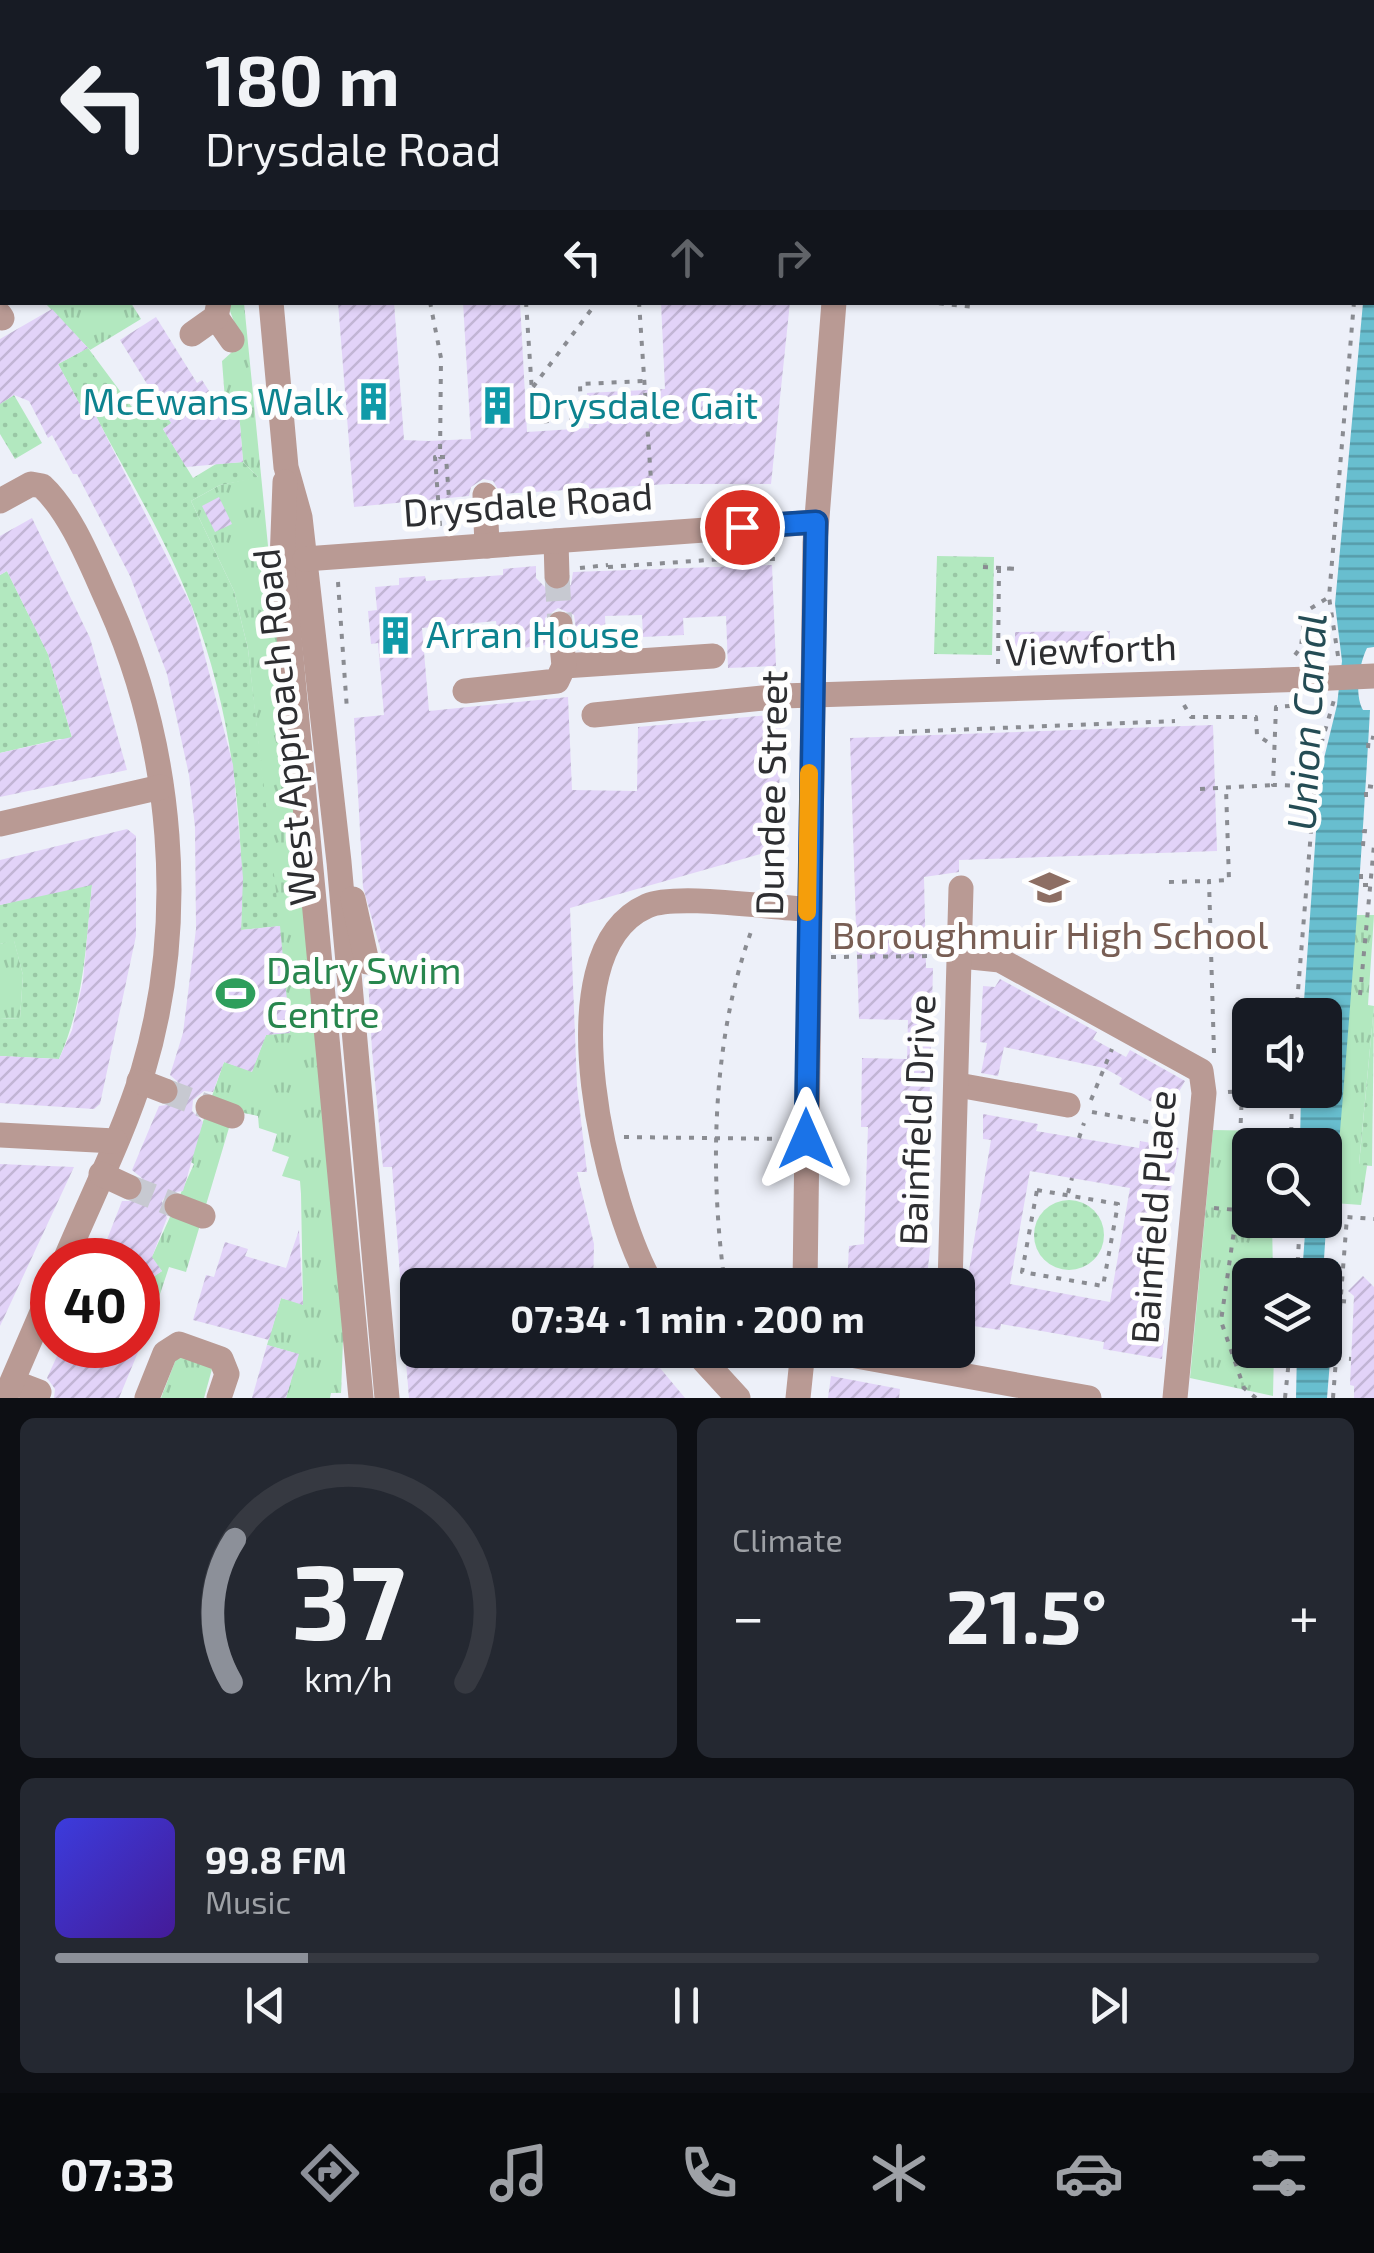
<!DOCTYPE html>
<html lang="en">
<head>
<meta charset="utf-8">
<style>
	:root { --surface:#171b24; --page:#242831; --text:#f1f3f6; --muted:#9ea1a6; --line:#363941; --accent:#8c9099 }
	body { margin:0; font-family:"Exo 2",sans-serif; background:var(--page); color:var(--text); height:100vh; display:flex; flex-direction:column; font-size:38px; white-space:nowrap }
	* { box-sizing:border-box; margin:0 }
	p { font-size:32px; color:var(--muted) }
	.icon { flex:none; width:55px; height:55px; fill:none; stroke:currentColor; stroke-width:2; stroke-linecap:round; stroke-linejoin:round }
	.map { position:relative; height:1398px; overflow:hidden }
	.side { display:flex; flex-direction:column; gap:20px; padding:20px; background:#0d0f14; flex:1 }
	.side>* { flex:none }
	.banner { position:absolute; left:0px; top:0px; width:1375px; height:305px; box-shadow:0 2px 8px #0004; background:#171b24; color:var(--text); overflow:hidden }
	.fabs { position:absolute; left:1232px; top:998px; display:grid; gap:20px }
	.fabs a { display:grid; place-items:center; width:110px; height:110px; border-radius:15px; background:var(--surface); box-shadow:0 2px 8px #0004; font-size:50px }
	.speed { position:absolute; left:30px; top:1238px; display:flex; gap:20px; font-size:50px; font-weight:700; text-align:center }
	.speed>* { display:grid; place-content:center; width:130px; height:130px; border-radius:50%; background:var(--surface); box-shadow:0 2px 8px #0004; line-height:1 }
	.speed .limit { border:15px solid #d22; background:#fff; color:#111 }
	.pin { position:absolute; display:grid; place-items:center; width:85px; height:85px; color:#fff; margin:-42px; border:5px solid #fff; border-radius:50%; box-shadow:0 2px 10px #0007 }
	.me { position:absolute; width:110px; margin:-55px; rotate:0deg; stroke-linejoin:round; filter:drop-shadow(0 0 8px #0008) }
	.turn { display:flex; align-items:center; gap:35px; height:210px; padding:0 40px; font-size:45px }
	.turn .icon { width:130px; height:130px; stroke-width:2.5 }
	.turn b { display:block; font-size:70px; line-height:85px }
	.lanes { display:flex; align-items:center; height:95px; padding:0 40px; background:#0003; justify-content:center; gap:50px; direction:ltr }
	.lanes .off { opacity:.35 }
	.big { font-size:75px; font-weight:700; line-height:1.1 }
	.side .card { flex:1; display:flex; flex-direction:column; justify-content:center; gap:15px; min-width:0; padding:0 35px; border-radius:15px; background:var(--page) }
	.side .dial { align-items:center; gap:0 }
	.dial svg { height:260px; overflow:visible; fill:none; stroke:var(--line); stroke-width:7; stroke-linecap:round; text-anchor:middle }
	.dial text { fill:var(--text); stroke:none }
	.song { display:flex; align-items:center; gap:30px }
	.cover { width:120px; height:120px; border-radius:15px; background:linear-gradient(135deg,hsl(240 70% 55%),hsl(260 70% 35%)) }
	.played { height:10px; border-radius:5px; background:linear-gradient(90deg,var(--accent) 20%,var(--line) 20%) }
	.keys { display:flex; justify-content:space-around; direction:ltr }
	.heat { display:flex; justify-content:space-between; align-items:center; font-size:55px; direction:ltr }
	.side .tiles { flex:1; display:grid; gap:20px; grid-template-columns:1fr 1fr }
	.card:last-child { grid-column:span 2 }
	.trip { position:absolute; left:400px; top:1268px; width:575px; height:100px; border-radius:15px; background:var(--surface); box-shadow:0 2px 8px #0004; font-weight:700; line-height:100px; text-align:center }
	.tabs { display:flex; height:160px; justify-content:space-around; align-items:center; background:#090b0e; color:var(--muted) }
	.tabs .icon { width:70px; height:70px }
	.tabs .on { color:var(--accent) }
	.tabs b { font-size:45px; color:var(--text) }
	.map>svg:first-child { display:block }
</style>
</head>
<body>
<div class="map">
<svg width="1374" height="1398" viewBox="0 0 1374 1398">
	<defs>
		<pattern id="grass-tufts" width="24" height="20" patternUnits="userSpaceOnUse" patternTransform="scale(2.5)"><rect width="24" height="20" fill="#b2e8bf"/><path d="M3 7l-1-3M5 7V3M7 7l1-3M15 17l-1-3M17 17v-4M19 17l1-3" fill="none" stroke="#99c7a5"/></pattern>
		<pattern id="garden-dots" width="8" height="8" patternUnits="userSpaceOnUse" patternTransform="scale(2.5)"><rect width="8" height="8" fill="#b2e8bf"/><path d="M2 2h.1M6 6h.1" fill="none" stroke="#99c7a5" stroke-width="1.8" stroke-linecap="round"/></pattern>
		<pattern id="water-rules" width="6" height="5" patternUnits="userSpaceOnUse" patternTransform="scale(2.5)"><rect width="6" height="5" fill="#68becf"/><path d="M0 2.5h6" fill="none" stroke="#569ba9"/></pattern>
		<pattern id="building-hatch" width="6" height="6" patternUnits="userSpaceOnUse" patternTransform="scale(2.5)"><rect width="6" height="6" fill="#e2d3f8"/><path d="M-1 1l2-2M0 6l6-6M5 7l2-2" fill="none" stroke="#c2b5d5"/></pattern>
	</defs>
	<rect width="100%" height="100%" fill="#edf0f9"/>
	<g fill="url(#grass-tufts)">
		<polygon points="45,303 131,303 141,319 90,350"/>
		<polygon points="227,303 244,303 344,1314 341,1393 331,1393 330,1398 286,1398 298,1354 267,1345 281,1298 303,1304 301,1194 300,1181 282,1176 289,1157 272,1151 277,1134 259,1128 258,1116 234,1111 186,1272 169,1267 150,1324 138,1319 141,1302 152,1295 151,1278 162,1271 150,1261 194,1164 189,1161 224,1062 252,1071 266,1035 290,1032 248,649 234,591 191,501 220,485 258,477 243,462 239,412 226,412 222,361 242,343"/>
		<polygon points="1356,915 1374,915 1368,1005 1374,1006 1359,1164 1367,1166 1361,1205 1334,1203"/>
		<polygon points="14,940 23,975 20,1018 0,1019 0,944"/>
		<polygon points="1213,1130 1269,1131 1270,1145 1250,1145 1250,1220 1272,1220 1273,1275 1250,1275 1250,1350 1274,1350 1273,1396 1190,1378"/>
		<polygon points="181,1357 204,1361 212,1369 204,1398 161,1398 176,1359"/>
	</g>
	<g fill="url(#garden-dots)">
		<path d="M 88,348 L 140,418 L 173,398 L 184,416 L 163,429 L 193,478 L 216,464 L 243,462 L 259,478 L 220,485 L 191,501 L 234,591 L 248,649 L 280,926 L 241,930 C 245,822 231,709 192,607 C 166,538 126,474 92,409 L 84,412 L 58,364 Z"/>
		<polygon points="14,395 42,443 15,459 0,434 0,404"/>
		<polygon points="937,556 994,557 992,655 934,654"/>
		<polygon points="7,571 48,654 73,741 60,739 0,753 0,575"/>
		<path d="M 86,883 L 92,885 C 86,945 84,1003 59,1059 L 0,1056 L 0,1019 L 20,1018 L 23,975 L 14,941 L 0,944 L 0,905 Z"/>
		<polygon points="1374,1006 1372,1166 1359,1165"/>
		<circle cx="1069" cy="1235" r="35"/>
	</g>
	<path fill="url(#water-rules)" d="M 1374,183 L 1374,647 L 1367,648 C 1359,664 1354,694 1363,710 L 1370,710 C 1361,874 1348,1039 1334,1203 L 1327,1212 L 1324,1259 L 1338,1262 L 1327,1398 L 1296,1398 L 1297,1350 L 1325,1350 L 1325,1275 L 1302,1275 L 1306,1220 L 1325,1220 L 1325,1145 L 1300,1145 L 1301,1090 L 1325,1090 L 1325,1015 L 1303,1015 L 1320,775 L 1337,705 L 1342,661 L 1335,604 L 1363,303 L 1372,302 Z"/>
	<g fill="url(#building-hatch)" fill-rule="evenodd">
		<polygon points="338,302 394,302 404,440 428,441 471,439 463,302 520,302 527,432 589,428 587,393 665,389 661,302 790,302 771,484 669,484 501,494 493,481 483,479 471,487 469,496 354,507"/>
		<polygon points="52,309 88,348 58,364 84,412 92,408 192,607 233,765 243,878 241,930 280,926 290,1033 266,1035 252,1072 224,1062 213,1092 204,1091 193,1100 192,1111 203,1122 183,1191 168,1193 162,1201 167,1218 152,1257 162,1271 138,1288 138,1260 99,1260 122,1201 137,1201 144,1193 143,1179 132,1170 159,1106 174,1104 180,1096 178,1082 170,1075 183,1033 196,929 195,827 189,775 167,674 130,576 77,474 73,474 52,435 48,438 29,401 14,395 0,404 0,339"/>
		<polygon points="156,317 197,383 202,380 223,413 239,412 243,462 186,467 172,444 163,429 171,423 120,340"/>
		<polygon points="219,497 232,524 215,532 202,506"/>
		<polygon points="32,518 90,638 127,770 0,797 0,753 72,737 48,654 7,571 0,575 0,536"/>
		<polygon points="772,565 776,666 728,668 726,616 683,618 684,635 643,637 642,615 605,616 606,643 578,644 574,615 558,608 545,618 546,645 499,651 496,621 422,628 429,711 568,697 572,790 637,791 638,727 781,714 778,849 570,908 577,1086 587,1172 577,1172 594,1244 593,1285 418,1285 418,1328 404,1329 392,1167 383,1167 372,1050 368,978 379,973 383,958 363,887 354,718 384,715 378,643 371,644 368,611 377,610 375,587 399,585 399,578 425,576 426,581 503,575 503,569 536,566 536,578 548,590 558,592 571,585 573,572"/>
		<polygon points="1110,631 1110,664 1015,664 1015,632"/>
		<polygon points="1213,725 1217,851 959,860 959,872 924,877 926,968 933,968 926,1233 932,1232 926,1285 847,1285 849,1246 864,1244 864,1240 868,1127 861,1127 862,1058 907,1059 908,1020 859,1019 850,738"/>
		<polygon points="127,829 136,836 136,936 100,1104 94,1109 0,1103 0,1056 59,1059 72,1030 83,981 92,885 0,905 0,860"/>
		<polygon points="1000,979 1097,1032 1093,1039 1126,1057 1130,1050 1185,1081 1168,1111 1119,1084 1122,1078 1104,1068 1004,1047 998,1076 981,1073 987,1043 980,1042 983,986 995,987"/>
		<path d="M 983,1114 L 1038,1124 L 1036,1131 L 1139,1148 L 1140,1141 L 1179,1148 L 1145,1324 L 1165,1328 L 1162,1359 L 1103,1349 L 1104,1342 L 1001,1324 L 1000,1330 L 960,1324 L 991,1140 L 983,1139 ZM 1030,1171 L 1130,1188 L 1110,1302 L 1010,1284 Z"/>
		<polygon points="0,1164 74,1167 0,1326"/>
		<polygon points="299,1230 303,1305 281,1298 269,1340 193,1320 206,1275 214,1277 225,1242 248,1249 245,1256 286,1268"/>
		<polygon points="1363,1276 1374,1287 1374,1398 1354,1398 1354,1386 1350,1385 1354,1296 1348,1291"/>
		<polygon points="62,1345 141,1345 119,1398 54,1398 55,1389 47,1378"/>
		<polygon points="267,1345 299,1354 286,1398 252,1398"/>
		<polygon points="405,1350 645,1350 685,1398 409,1398"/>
		<polygon points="831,1376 900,1389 899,1398 828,1398"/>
	</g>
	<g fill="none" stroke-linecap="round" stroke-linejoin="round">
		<g stroke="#c7c9d1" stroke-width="25" stroke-dasharray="25 12" stroke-linecap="butt">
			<polyline points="557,576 560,624"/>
			<polyline points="165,1091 208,1107"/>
			<polyline points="129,1187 177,1206"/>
		</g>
		<g stroke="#8a8c92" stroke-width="4" stroke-dasharray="5 8" stroke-linecap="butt">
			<polyline points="1265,0 1268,2"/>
			<polyline points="1372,29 1374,29"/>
			<polyline points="430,302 441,358 440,457 446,457 451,526"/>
			<polyline points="526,302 534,422 581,419 580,384 645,381"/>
			<polyline points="639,302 653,510"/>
			<polyline points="926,302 975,307 976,302"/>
			<polyline points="533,387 597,302"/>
			<polyline points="440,526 435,457 440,457"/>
			<polyline points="752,552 751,559 782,559"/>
			<polyline points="608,567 738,558 737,553"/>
			<polyline points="983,567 1017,569 999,568 998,666"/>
			<polyline points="580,568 608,565"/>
			<polyline points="338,582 347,710"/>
			<polyline points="1295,655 1301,647 1305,612 1329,597"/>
			<polyline points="1338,656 1329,597 1354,302"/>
			<polyline points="1184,705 1191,717 1256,717 1257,735 1272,745"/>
			<polyline points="1290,706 1276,707 1273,785 1315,786"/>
			<polyline points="899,732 1175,721"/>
			<polyline points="1368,748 1369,737 1374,738"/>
			<polyline points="1200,789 1273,785"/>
			<polyline points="1366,797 1366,786 1374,787"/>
			<polyline points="1363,846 1364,831 1374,832"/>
			<polyline points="1361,874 1361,885 1370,885"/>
			<polyline points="1169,882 1209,881"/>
			<polyline points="831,957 937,956"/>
			<polyline points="1360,995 1374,845"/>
			<polyline points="1296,1015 1317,758 1334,700"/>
			<polyline points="1214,1053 1209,881 1229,880 1226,788"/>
			<polyline points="1228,1092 1256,1090"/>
			<polyline points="1242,1092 1237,1210 1221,1321 1244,1388 1256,1398"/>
			<polyline points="1091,1100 1112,1049"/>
			<polyline points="1092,1112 1176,1127"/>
			<polyline points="624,1137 785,1139"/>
			<polyline points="1079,1138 1084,1123"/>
			<polyline points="1291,1145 1292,1090"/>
			<polygon points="1037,1190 1118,1204 1103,1286 1022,1272"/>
			<polyline points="1068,1193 1072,1178"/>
			<polyline points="1214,1208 1237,1210"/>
			<polyline points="1297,1275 1300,1220"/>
			<path d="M 725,1285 C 709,1171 712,1038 752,929"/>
			<polyline points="1341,1301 1354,1302"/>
			<polyline points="736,1350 738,1364"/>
			<polyline points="1336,1358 1351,1359"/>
			<polyline points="1285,1398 1290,1350"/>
			<polyline points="1333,1398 1347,1217 1374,1219"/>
		</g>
		<g stroke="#b99a94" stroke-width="25">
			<polyline points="243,0 244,2"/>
			<polyline points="399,0 399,2"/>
			<polyline points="628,0 628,2"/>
			<polyline points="170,2 172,0"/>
			<polyline points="899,2 900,0"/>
			<polyline points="1372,89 1374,72"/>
			<polyline points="0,93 2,93"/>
			<polyline points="1372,110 1374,110"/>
			<polyline points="271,302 286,467 300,517 339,862 387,1398"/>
			<polyline points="0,315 2,318"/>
			<polyline points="216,317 232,340"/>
			<polyline points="192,334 216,317 219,302"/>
			<polyline points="285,482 282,562 361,1398"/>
			<polyline points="485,495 487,546"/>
			<path d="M 0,501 L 31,484 L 42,486 C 72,514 92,567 109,604 C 173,747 188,921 143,1071 C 123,1135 91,1198 65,1260"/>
			<polyline points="556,541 557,576"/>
			<polyline points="305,559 816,522"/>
			<polyline points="564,666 713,656"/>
			<polyline points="465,691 557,681 564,666 560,624"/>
			<polyline points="594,715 782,696 1310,679"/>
			<polyline points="0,824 161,787"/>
			<polyline points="353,899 367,962"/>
			<polyline points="961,956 1000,960 1201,1071 1204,1093 1175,1398"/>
			<polyline points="139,1081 165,1091"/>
			<polyline points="958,1085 1068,1105"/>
			<polyline points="208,1107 232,1116"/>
			<polyline points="0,1135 115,1141"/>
			<polyline points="101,1174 129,1187"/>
			<polyline points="177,1206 203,1216"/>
			<path d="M 652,1285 C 609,1211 541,953 647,906 C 676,893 770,908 807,909"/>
			<polyline points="805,1285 815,543 834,302"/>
			<polyline points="950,1285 961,888"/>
			<polyline points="694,1350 738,1398"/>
			<polyline points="823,1350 1089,1398"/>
			<polyline points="13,1382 39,1392"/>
			<polyline points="5,1398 52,1289"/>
			<polyline points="147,1398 165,1353 179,1344 221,1359 227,1374 219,1398"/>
			<polyline points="798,1398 803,1350"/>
		</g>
		<polyline stroke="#b99a94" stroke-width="25" points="1310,679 1374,676"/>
	</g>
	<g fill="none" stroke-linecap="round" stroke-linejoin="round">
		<defs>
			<polyline id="route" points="742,527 816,522 806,1139"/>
		</defs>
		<use href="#route" stroke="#114b97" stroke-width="25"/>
		<use href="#route" stroke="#1a73e8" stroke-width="18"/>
		<polyline stroke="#f59e0b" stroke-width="18" points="807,912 809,773"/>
	</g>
	<defs>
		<symbol id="building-bare" viewBox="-9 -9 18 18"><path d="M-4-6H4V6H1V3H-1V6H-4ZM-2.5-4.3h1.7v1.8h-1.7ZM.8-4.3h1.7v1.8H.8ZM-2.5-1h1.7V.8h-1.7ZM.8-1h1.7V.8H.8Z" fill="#0f9aa8" stroke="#fefefe" stroke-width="2.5" paint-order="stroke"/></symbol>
		<symbol id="school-bare" viewBox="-9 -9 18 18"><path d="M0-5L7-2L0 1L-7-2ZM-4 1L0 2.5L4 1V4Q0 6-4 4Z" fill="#8d6e63" stroke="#fefefe" stroke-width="2.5" paint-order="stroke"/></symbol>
		<symbol id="stadium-bare" viewBox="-9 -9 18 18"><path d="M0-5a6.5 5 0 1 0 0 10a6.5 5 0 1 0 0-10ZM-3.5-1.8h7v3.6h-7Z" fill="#2e9e5b" stroke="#fefefe" stroke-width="2.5" paint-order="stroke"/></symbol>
	</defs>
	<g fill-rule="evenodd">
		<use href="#building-bare" x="346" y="374" width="55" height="55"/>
		<use href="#building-bare" x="470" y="378" width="55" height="55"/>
		<use href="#building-bare" x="368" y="608" width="55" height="55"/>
		<use href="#school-bare" x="1022" y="860" width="55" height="55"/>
		<use href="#stadium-bare" x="208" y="966" width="55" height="55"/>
	</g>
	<g text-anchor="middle" stroke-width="10" stroke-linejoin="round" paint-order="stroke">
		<g font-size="38" fill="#0d838f" stroke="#fefefe" text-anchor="start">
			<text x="344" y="415" text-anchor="end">McEwans Walk</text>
			<text x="527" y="419">Drysdale Gait</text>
			<text x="426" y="648">Arran House</text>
		</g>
		<g font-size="38" fill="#2d2e31" stroke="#fefefe">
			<text transform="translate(528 505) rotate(-4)" y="13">Drysdale Road</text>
			<text transform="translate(1091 650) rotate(-2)" y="13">Viewforth</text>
			<text transform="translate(285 727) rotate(-96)" y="13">West Approach Road</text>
			<text transform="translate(772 793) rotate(-89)" y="13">Dundee Street</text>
			<text transform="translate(918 1120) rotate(-88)" y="13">Bainfield Drive</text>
			<text transform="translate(1154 1217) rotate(-86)" y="13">Bainfield Place</text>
		</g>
		<g font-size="38" fill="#785e54" stroke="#fefefe">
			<text x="1050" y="949">Boroughmuir High School</text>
		</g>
		<g font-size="38" fill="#27864d" stroke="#fefefe" text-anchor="start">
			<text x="266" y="984">Dalry Swim<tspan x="266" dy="44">Centre</tspan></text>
		</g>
		<g font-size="40" font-style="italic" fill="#244c54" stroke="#fefefe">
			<text transform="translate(1307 722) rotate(-87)" y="14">Union Canal</text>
		</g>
	</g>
</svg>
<div class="fabs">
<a><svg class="icon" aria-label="sound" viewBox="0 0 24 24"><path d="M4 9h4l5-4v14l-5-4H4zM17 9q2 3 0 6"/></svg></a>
<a><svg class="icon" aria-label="search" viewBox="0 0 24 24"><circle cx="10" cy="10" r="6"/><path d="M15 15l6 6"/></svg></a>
<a><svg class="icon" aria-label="layers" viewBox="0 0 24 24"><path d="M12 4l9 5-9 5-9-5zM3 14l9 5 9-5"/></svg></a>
</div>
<div class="speed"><div class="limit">40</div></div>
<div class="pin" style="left:742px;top:527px;background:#d93025"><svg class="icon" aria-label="arrive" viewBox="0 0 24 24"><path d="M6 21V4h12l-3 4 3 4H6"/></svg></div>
<svg class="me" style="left:806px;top:1139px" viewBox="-20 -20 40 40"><path d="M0-17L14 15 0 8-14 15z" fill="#1a73e8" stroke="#fff" stroke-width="4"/></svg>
<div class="trip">07:34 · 1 min · 200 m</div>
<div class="banner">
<div class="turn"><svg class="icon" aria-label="left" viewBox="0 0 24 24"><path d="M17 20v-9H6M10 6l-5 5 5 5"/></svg><div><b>180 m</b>Drysdale Road</div></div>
<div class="lanes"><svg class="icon" aria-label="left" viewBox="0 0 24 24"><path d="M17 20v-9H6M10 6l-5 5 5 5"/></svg><svg class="icon off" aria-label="ahead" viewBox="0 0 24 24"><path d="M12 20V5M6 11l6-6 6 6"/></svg><svg class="icon off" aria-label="right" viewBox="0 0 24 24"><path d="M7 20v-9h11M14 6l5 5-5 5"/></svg></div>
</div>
</div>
<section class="side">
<div class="tiles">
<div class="card dial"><svg viewBox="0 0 100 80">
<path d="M14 69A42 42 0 1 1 86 69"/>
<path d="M14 69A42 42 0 0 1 15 25" stroke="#8c9099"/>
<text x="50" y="56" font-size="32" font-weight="700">37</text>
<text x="50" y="72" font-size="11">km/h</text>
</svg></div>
<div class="card"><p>Climate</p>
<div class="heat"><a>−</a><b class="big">21.5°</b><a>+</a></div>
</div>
<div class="card">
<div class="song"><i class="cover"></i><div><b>99.8 FM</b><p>Music</p></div></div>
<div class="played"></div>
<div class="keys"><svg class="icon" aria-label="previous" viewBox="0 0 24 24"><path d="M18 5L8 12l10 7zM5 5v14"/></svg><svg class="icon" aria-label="pause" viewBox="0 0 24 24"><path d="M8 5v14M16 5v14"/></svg><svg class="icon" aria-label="next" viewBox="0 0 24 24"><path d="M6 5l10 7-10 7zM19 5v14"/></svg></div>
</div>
</div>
</section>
<nav class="tabs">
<b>07:33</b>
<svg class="icon on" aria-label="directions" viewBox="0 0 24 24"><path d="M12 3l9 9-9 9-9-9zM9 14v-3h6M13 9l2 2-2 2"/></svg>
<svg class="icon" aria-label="music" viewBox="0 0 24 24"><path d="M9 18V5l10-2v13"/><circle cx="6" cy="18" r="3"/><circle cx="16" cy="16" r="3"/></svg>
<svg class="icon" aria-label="phone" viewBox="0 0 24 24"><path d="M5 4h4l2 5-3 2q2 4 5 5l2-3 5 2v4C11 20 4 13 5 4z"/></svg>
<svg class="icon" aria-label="climate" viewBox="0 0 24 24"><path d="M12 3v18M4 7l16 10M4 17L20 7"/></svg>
<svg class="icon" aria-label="car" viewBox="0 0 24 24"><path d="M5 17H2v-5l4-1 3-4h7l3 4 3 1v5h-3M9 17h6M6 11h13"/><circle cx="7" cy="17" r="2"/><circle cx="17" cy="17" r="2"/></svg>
<svg class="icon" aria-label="filters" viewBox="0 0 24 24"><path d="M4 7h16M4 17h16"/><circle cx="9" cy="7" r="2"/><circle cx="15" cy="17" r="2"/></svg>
</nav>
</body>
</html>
